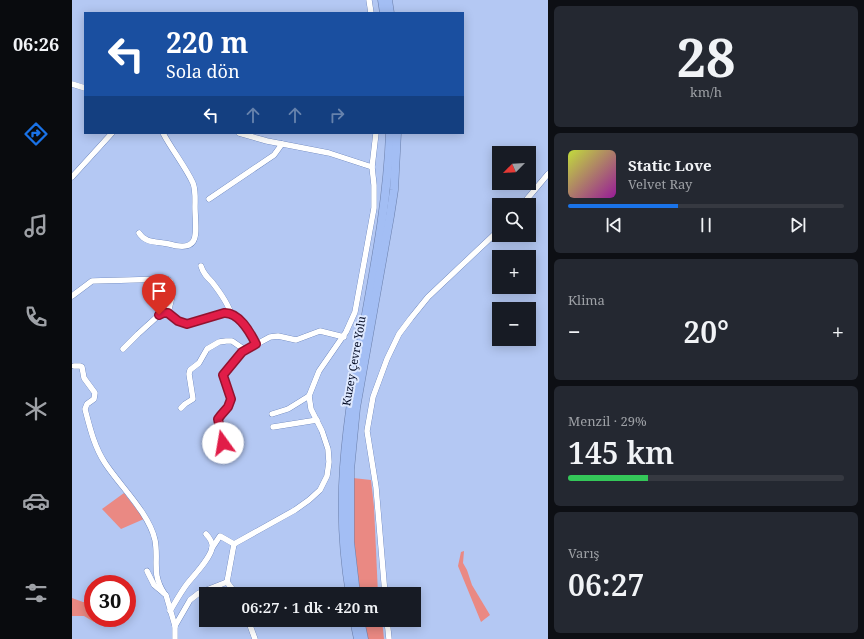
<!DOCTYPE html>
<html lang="tr">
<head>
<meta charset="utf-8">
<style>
	:root { --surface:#171b24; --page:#242831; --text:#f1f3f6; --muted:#9ea1a6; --line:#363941; --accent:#1a73e8 }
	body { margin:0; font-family:"Noto Serif",serif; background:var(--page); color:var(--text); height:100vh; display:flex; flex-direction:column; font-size:15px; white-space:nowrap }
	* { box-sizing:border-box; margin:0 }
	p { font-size:13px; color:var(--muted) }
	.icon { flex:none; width:22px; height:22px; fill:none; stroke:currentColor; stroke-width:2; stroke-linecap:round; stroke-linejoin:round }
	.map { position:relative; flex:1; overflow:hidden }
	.panel { display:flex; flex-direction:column; gap:6px; padding:6px; background:#0d0f14; width:316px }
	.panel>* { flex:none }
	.guide { position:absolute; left:12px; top:12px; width:380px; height:122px; border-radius:0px; box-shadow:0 2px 10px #0003; background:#1a4fa0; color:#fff; overflow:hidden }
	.needle { width:26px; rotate:246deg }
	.buttons { position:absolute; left:420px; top:146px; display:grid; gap:8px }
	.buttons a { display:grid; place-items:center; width:44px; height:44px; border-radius:0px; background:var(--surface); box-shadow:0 2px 10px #0003; font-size:20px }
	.speed { position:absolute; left:12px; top:575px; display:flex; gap:8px; font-size:20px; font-weight:700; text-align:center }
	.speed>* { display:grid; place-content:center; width:52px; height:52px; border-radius:50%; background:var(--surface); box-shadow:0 2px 10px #0003; line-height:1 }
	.speed .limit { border:6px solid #d22; background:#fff; color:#111 }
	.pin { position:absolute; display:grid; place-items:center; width:34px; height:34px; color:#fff; margin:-41px -17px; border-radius:50% 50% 50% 0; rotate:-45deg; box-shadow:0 0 4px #0007 }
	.pin .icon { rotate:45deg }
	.me { position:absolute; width:44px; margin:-22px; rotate:347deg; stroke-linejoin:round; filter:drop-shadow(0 0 3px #0008) }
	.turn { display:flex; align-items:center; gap:14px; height:84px; padding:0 16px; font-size:18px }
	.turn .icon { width:52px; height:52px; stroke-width:2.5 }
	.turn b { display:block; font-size:28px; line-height:34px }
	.lanes { display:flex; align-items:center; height:38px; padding:0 16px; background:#0003; justify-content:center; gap:20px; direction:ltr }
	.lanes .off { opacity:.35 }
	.big { font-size:30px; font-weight:600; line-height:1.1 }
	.panel .widget { flex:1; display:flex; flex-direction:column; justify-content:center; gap:6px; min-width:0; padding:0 14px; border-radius:6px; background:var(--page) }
	.panel .dial { align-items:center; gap:0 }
	.dial b { font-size:52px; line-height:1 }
	.song { display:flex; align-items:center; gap:12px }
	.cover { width:48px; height:48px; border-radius:6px; background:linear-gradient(135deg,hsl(70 70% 55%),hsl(300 70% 35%)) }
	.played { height:4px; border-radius:2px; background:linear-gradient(90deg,var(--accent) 40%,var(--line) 40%) }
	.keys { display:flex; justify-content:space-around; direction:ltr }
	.heat { display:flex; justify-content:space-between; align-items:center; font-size:22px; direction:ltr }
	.charge { height:6px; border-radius:3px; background:linear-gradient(90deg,#34c759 29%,var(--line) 0) }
	.trip { position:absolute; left:127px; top:587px; width:222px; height:40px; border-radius:0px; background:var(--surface); box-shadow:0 2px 10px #0003; font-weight:600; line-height:40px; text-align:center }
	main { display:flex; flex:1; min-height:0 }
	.menu { display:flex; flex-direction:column; width:72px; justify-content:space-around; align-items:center; background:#090b0e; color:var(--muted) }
	.menu .icon { width:28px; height:28px }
	.menu .active { color:var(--accent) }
	.menu b { font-size:18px; color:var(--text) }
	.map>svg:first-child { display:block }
</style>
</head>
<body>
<main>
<nav class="menu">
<b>06:26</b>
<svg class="icon active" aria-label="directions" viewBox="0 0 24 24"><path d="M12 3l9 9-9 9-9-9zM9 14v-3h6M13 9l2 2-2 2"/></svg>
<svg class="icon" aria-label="music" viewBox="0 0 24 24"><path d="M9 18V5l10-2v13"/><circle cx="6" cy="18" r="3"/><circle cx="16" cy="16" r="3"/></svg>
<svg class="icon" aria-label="phone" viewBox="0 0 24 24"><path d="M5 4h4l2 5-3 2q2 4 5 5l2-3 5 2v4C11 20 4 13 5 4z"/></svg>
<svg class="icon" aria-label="climate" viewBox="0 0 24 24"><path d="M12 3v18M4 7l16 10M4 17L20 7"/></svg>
<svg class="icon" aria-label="car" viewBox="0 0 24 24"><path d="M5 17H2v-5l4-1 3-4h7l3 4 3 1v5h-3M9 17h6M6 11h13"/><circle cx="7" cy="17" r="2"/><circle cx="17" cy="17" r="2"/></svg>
<svg class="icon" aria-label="filters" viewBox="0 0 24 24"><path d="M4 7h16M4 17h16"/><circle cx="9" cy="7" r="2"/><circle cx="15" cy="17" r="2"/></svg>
</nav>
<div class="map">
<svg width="476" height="639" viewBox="0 0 476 639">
	<rect width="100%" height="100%" fill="#b4c8f3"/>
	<g fill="#ea8983">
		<polygon points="281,478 299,480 302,507 306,594 287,594 282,547"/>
		<polygon points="52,493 72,519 49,529 30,509"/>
		<polygon points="392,551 391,563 395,570 400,585 418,615 409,622 386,566 389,552"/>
		<polygon points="0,598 11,602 21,602 21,618 27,618 22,622 12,616 0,616"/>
		<polygon points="291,620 310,620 312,639 295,639"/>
	</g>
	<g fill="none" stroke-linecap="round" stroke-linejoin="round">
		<defs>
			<g id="minor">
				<polyline points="297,0 299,13"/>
				<polyline points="0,84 13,88"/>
				<polyline points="167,133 195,141 257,153 300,167"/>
				<polyline points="0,177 40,133"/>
				<polyline points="137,199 202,155 210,144"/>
				<polyline points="450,205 476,174"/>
				<path d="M 67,233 C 74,244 85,241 97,244 C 131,254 123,230 123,207 C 123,199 124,191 121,183 C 113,166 100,150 91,133"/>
				<path d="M 129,266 C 131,273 135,277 140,282 C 147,291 156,303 159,314"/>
				<path d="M 0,296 L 20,281 L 95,279 C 106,284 98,303 96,313 L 106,321 L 115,324 L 152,313 C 167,312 178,332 184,344"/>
				<polyline points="51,349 66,334 87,315 91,313 96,313"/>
				<path d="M 2,366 L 8,366 L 10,367 L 12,378 L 23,393 L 22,399 L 15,404 L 13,409 C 18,428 22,446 33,463 C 48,486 77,513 83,540 C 87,560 79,573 92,593"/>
				<polyline points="109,408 113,404 121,399 117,374 118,370 127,363 135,349 147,342 154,341 160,341 173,350"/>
				<polyline points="200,414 216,409 237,396"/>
				<polyline points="201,427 245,420"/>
				<polyline points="151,443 146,419 149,415 156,407 159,401 151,375 170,352 198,337 206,336 224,340 248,331 272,337"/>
				<polyline points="162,544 223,510 237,500 248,490 255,476 257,462 256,449 250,431 239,409 237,396 247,371 274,332 283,312 302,208 302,185 300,167 304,133"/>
				<polyline points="162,544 155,582 164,594"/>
				<polyline points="140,548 148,536 162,544"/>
				<polyline points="75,571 82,585 94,595 103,626"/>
				<polyline points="313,594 304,487 295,431 301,397 315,359 327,334 339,318 356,297 427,230"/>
				<path d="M 98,611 C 104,601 109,592 115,584 C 122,575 138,559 140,548 C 141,543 137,537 134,534"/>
				<polyline points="176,620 183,639"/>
				<polyline points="315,620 317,639"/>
				<polyline points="103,639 103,626 118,600 127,593 155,582"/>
			</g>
			<g id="highway">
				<polyline points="310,0 312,13"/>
				<polyline points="316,0 318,13"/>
				<path d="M 278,594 C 271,552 269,509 272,467 C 280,355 314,246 318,133"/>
				<polyline points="284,594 278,542 278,470 284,408 318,216 322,190 325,133"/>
				<polyline points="282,620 286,639"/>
				<polyline points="288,620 292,639"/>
			</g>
		</defs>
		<use href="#minor" stroke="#4f6dad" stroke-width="6"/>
		<use href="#highway" stroke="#6b7faa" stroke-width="9"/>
		<use href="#minor" stroke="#fff" stroke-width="5.5"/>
		<use href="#highway" stroke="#a3bef4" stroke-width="8"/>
	</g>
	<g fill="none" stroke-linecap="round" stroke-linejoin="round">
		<defs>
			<path id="route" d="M 87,315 L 91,313 L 96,313 L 106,321 L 115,324 L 152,313 C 167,312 178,332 184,344 L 170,352 L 151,375 L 159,399 L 156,407 L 149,415 L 146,419 L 151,443"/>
		</defs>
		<use href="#route" stroke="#92132f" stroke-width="10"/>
		<use href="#route" stroke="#e11d48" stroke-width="7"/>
	</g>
	<g text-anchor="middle" stroke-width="4" stroke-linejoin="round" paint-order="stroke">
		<g font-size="11" fill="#030a22" stroke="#dee9ff">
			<text transform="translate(282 361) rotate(-80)" y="4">Kuzey Çevre Yolu</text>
		</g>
	</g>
</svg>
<div class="buttons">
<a><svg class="needle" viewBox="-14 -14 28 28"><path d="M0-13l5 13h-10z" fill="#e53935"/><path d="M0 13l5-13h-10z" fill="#9ea1a6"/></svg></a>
<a><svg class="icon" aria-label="search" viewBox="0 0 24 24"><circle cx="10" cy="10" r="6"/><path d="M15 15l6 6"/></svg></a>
<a>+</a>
<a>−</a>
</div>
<div class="speed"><div class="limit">30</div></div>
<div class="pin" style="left:87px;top:315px;background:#d93025"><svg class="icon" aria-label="arrive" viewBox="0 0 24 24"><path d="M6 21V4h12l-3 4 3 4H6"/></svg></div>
<svg class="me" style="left:151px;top:443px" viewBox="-20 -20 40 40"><circle r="19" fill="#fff"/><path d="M0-13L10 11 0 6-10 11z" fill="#e11d48"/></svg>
<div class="trip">06:27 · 1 dk · 420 m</div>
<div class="guide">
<div class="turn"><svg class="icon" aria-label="left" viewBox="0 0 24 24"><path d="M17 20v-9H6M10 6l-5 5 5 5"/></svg><div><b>220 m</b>Sola dön</div></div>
<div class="lanes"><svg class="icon" aria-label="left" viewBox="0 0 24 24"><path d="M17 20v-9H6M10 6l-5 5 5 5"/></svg><svg class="icon off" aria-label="ahead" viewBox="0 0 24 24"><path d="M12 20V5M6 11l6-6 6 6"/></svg><svg class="icon off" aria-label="ahead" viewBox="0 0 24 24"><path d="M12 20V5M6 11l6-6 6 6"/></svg><svg class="icon off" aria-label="right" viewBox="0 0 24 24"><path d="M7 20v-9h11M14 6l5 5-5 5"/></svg></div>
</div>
</div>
<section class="panel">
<div class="widget dial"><b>28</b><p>km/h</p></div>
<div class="widget">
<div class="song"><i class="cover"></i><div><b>Static Love</b><p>Velvet Ray</p></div></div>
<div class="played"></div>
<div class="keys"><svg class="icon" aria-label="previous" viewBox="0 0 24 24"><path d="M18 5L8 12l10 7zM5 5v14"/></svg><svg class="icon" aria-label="pause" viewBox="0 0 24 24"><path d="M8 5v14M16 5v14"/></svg><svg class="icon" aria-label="next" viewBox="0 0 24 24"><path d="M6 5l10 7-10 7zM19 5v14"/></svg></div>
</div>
<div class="widget"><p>Klima</p>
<div class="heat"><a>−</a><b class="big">20°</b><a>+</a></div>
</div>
<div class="widget"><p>Menzil · 29%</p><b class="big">145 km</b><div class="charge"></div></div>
<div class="widget"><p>Varış</p><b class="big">06:27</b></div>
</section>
</main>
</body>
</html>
